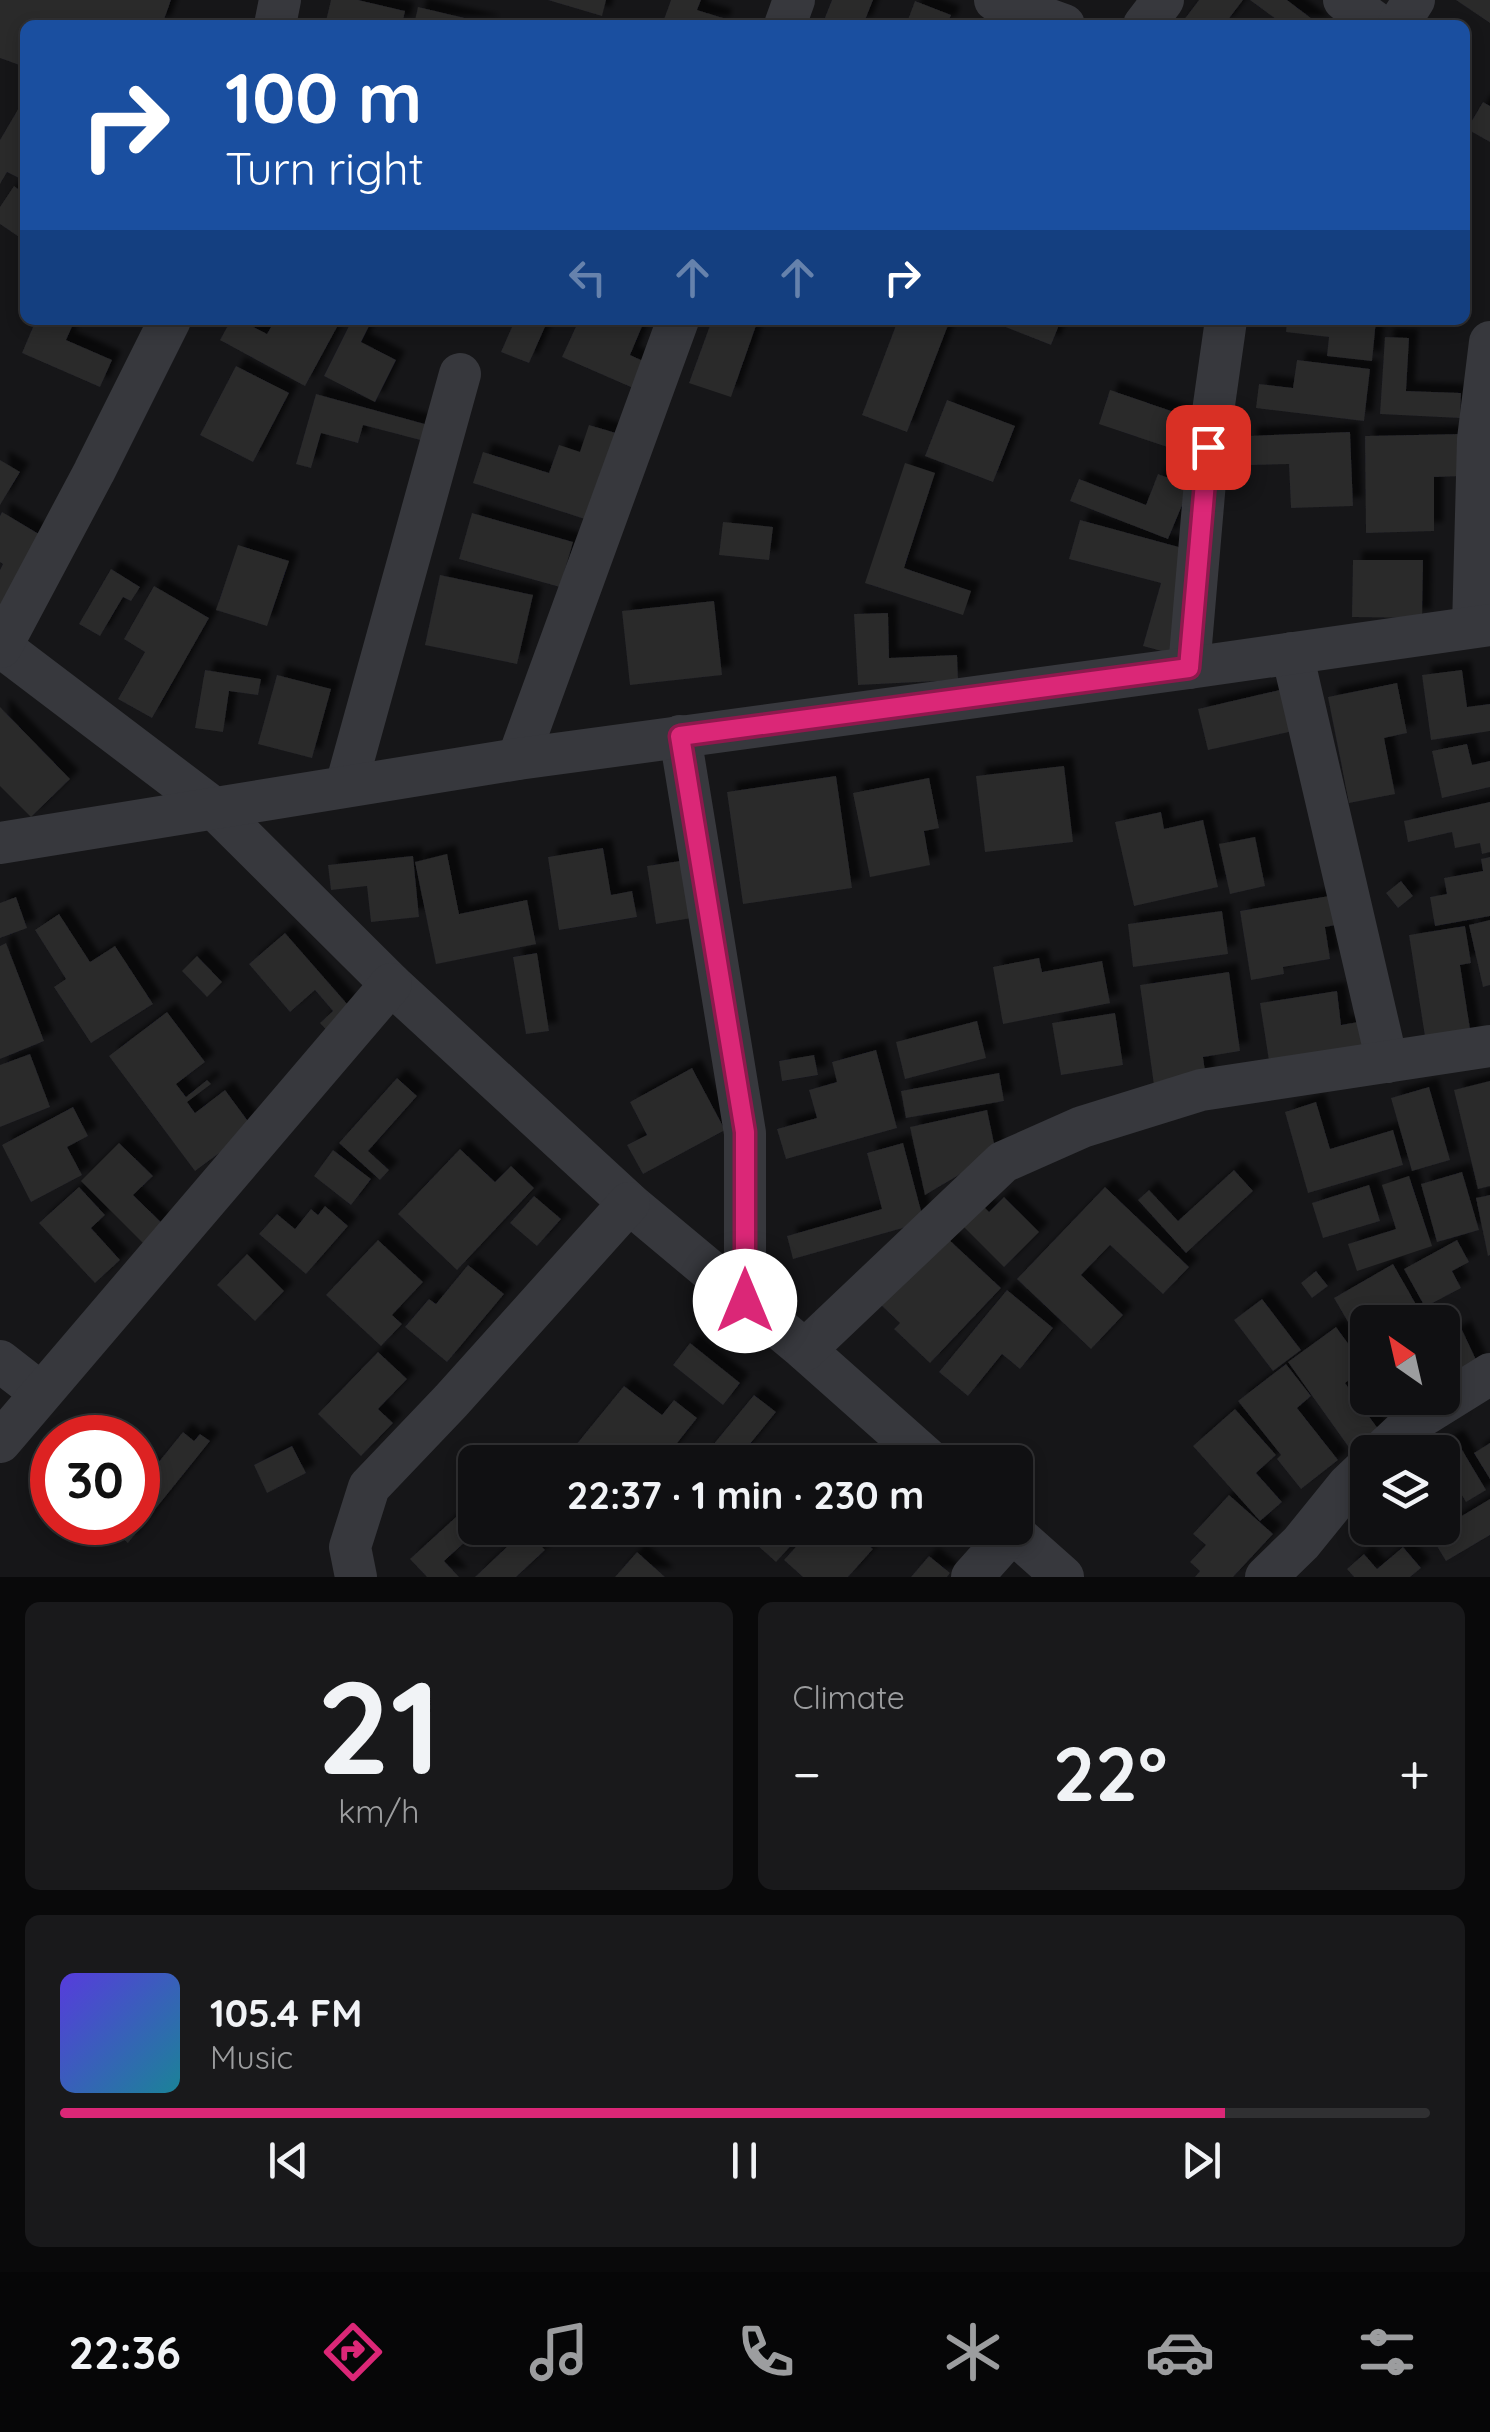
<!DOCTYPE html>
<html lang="en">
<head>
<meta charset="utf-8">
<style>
	:root { --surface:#101012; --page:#19191b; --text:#f1f3f6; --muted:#9c9d9f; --line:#303032; --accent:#db2777 }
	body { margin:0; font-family:Quicksand,sans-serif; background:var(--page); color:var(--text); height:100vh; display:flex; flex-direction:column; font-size:38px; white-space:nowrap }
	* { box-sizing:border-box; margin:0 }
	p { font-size:32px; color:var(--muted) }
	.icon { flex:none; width:55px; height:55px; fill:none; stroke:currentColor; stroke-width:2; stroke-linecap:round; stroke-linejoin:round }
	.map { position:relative; height:1577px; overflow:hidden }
	.details { display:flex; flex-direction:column; gap:25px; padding:25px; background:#09090a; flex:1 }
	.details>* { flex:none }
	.guide { position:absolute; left:20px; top:20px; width:1450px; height:305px; border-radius:15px; box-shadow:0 5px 15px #0003,0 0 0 2px var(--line); background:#1a4fa0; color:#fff; overflow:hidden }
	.needle { width:65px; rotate:326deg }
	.tools { position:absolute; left:1350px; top:1305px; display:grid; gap:20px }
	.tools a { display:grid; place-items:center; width:110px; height:110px; border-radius:15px; background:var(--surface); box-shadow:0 5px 15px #0003,0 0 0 2px var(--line); font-size:50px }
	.speed { position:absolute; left:30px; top:1415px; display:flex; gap:20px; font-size:50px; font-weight:700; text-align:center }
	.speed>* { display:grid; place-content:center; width:130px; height:130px; border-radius:50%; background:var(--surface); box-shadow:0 5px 15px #0003,0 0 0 2px var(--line); line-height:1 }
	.speed .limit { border:15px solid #d22; background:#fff; color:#111 }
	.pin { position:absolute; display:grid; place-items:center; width:85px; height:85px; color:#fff; margin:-42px; border-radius:20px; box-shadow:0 5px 15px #0006 }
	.me { position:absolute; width:110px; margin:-55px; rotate:0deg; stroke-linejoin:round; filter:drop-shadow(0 0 8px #0008) }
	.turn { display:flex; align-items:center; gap:35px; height:210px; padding:0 40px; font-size:45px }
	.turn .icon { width:130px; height:130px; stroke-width:2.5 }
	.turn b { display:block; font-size:70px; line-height:85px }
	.lanes { display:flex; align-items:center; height:95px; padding:0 40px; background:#0003; justify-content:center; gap:50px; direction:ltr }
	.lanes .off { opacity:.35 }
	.big { font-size:75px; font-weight:700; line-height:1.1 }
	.details .tile { flex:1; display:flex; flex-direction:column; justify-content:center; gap:15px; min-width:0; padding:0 35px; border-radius:15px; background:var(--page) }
	.details .dial { align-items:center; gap:0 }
	.dial b { font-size:130px; line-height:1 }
	.song { display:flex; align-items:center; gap:30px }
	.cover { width:120px; height:120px; border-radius:15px; background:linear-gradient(135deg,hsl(250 70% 55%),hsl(190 70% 35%)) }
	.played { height:10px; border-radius:5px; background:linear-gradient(90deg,var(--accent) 85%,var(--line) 85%) }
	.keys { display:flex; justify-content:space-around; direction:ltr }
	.heat { display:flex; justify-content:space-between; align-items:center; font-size:55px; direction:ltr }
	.details .tiles { flex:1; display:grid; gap:25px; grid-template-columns:1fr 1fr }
	.tile:last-child { grid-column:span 2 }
	.trip { position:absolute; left:458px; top:1445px; width:575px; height:100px; border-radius:15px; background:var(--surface); box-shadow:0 5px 15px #0003,0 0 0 2px var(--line); font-weight:700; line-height:100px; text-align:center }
	.tabs { display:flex; height:160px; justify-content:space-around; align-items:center; background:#060607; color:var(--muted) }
	.tabs .icon { width:70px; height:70px }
	.tabs .current { color:var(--accent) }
	.tabs b { font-size:45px; color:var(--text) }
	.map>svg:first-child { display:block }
</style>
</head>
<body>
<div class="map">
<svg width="1490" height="1577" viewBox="0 0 1490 1577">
	<defs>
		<filter id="shadow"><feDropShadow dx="9" dy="-9" stdDeviation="2.5" flood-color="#0009"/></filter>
	</defs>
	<rect width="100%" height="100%" fill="#161618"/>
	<g fill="#29292c" filter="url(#shadow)">
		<polygon points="0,0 171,0 162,25 25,25 25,67 0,58"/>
		<polygon points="331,0 358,0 405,11 402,25 325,25"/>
		<polygon points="548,0 606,0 602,16"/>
		<polygon points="671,0 701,0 697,10 723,18 721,25 662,25"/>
		<polygon points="832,0 873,0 863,25 822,25"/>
		<polygon points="1199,0 1243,0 1224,25 1180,25"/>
		<polygon points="1250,0 1287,0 1320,25 1284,25"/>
		<polygon points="1456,0 1490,0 1490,23"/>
		<polygon points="915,1 951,15 947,25 906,25"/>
		<polygon points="418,7 490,24 490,25 414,25"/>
		<polygon points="1483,102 1490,106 1490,142 1467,129"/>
		<polygon points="20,106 25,109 25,181 7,172 0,184 0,140"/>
		<polygon points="14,186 25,194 25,241 0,224 0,207"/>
		<polygon points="36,320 75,320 66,340 112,360 100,387 22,353"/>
		<polygon points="231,320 240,320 267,334 275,320 325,320 337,327 305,386 220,340"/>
		<polygon points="352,320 372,320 361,342 396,360 375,402 324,376"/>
		<polygon points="515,320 548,320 529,363 501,352"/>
		<polygon points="579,320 635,320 643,324 630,355 652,365 640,391 562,357"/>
		<polygon points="712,320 758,320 731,397 689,383"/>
		<polygon points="898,320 950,320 907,432 862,415"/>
		<polygon points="988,320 1061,320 1051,345"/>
		<polygon points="1287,320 1376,320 1372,361 1327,356 1329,337 1286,332"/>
		<polygon points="1385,337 1409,338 1406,391 1461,393 1460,418 1380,414"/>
		<polygon points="1297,360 1370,369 1364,421 1256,408 1259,384 1293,388"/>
		<polygon points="236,366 289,393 253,462 200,435"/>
		<polygon points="1110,390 1209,424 1197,457 1099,424"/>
		<polygon points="316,394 432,426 428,442 363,425 358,443 321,433 311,468 296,464"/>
		<polygon points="947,400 1015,426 993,482 925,456"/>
		<polygon points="589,425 616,433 588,520 473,483 483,452 549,473 559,445 580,452"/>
		<polygon points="1350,432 1353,506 1291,508 1289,464 1249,465 1248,436"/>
		<polygon points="1463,434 1464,476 1434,477 1434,531 1366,533 1365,436"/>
		<polygon points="0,460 20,472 0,505"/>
		<polygon points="905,463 935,473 904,568 971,591 963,615 865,583"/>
		<polygon points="1158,474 1190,486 1168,539 1070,501 1079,479 1146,505"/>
		<polygon points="2,512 54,543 0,609 0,570 3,564 0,562 0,516"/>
		<polygon points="472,513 573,542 560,587 459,559"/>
		<polygon points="1080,520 1197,552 1169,653 1143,646 1161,583 1069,559"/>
		<polygon points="723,522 773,527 769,560 719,555"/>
		<polygon points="238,545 289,561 267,626 216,610"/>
		<polygon points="1353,560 1423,560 1422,618 1352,617"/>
		<polygon points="111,569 140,587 131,601 123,597 100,636 79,624"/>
		<polygon points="440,575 533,595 517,664 425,645"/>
		<polygon points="154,586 209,618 152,718 118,699 145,652 124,639"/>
		<polygon points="714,601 722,675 630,685 622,611"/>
		<polygon points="888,613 889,658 957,655 958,680 858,685 854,614"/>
		<polygon points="205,670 261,679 258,695 229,691 223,732 195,728"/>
		<polygon points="1462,670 1467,707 1490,704 1490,731 1431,740 1422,675"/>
		<polygon points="277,675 331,689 312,758 258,744"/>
		<polygon points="1397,683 1407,733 1384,738 1395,794 1349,803 1328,697"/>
		<polygon points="1284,689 1293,731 1208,750 1198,709"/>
		<polygon points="0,707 70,779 31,817 0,786"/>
		<polygon points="1467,744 1472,765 1490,761 1490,787 1442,798 1432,751"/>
		<polygon points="1064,766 1073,842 985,852 976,776"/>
		<polygon points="836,776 852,888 743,904 727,792"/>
		<polygon points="929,778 939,828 924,831 930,865 870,877 853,793"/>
		<polygon points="1490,802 1490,852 1482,854 1480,843 1455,848 1452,832 1408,842 1404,821"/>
		<polygon points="1161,812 1164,829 1203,820 1218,887 1134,906 1115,822"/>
		<polygon points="1255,837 1265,886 1230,894 1219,844"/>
		<polygon points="603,848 611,895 632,891 637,917 559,930 548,857"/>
		<polygon points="447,854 459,914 527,900 536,944 436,964 415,862"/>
		<polygon points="413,856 419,917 371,922 367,886 331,890 328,865"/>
		<polygon points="1490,857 1490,916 1435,926 1430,897 1447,894 1444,878 1483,871 1481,859"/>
		<polygon points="694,859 703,916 656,924 647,866"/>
		<polygon points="1401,881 1413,896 1398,908 1386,893"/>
		<polygon points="1341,894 1346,923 1325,927 1330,959 1283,967 1284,974 1251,980 1240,911"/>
		<polygon points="16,897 27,928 0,938 0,903"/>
		<polygon points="1222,911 1228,954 1133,967 1128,924"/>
		<polygon points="59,914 90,962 115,946 153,1004 91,1043 54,987 66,979 35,930"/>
		<polygon points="1490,920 1490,985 1483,987 1469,925"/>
		<polygon points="1465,926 1471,963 1460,965 1472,1042 1427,1049 1409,935"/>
		<polygon points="285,933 355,1013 331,1035 320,1023 333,1011 315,990 290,1012 249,964"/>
		<polygon points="6,943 44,1041 0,1059 0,946"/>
		<polygon points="537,953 549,1031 526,1034 513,957"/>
		<polygon points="197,956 222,982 207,997 182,971"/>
		<polygon points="1039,958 1042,972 1102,961 1110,1003 1003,1024 993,967"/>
		<polygon points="1229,972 1240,1051 1203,1057 1206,1078 1154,1085 1140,985"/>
		<polygon points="1337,991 1341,1025 1364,1021 1369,1052 1270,1067 1260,1003"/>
		<polygon points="167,1012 205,1062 176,1084 186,1097 207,1080 211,1084 187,1102 195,1113 225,1090 253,1128 195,1171 109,1056"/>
		<polygon points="1115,1013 1123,1065 1061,1075 1052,1023"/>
		<polygon points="977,1021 986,1058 905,1079 896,1042"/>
		<polygon points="876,1050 897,1128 786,1159 777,1129 817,1118 809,1090 837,1082 832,1062"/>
		<polygon points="30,1054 50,1107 0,1127 0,1065"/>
		<polygon points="814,1055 818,1075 782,1081 779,1061"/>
		<polygon points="692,1068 725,1130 643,1174 627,1145 647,1135 630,1102"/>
		<polygon points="999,1073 1004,1101 906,1118 901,1091"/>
		<polygon points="397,1078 417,1096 368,1151 389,1170 380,1180 339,1143"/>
		<polygon points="1490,1081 1490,1186 1478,1189 1454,1090"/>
		<polygon points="1429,1087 1450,1160 1412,1171 1391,1098"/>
		<polygon points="1316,1102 1330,1149 1393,1130 1403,1165 1308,1193 1285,1112"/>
		<polygon points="73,1107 88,1136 67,1147 82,1175 31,1202 2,1145"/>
		<polygon points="987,1110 996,1153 925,1195 910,1127"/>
		<polygon points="119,1143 153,1176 133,1195 169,1230 150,1250 81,1181"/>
		<polygon points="903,1143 924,1222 793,1259 787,1236 882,1209 867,1153"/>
		<polygon points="460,1149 495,1182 511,1166 534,1188 457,1270 398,1214"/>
		<polygon points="333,1150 371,1179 351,1205 314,1176"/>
		<polygon points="1234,1170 1253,1191 1186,1253 1138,1200 1149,1190 1178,1221"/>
		<polygon points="1462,1172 1479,1230 1437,1242 1421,1184"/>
		<polygon points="1409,1176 1432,1246 1357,1271 1348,1244 1396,1229 1382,1185"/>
		<polygon points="1369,1185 1380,1221 1323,1238 1312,1203"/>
		<polygon points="79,1187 105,1215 91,1228 120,1260 95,1283 39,1223"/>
		<polygon points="1105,1187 1189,1267 1163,1294 1110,1245 1081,1275 1123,1315 1091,1349 1017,1279"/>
		<polygon points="1490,1195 1490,1255 1488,1256 1476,1198"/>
		<polygon points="534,1196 561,1219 537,1246 510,1223"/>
		<polygon points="1004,1197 1039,1232 1004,1267 961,1224 981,1204 989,1212"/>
		<polygon points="325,1206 348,1226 306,1274 259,1234 277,1214 295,1229 311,1209 318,1215"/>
		<polygon points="946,1237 1001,1288 930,1363 894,1329 900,1323 881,1305"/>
		<polygon points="378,1240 423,1282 392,1315 402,1324 381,1346 326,1295"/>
		<polygon points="1457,1240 1469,1262 1452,1271 1461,1288 1425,1307 1404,1269"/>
		<polygon points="247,1254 284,1291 255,1321 217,1285"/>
		<polygon points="1393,1264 1426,1322 1368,1322 1368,1356 1334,1298"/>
		<polygon points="468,1265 504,1294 447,1362 405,1327 429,1299 436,1304"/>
		<polygon points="1316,1271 1328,1286 1312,1298 1301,1283"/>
		<polygon points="1007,1290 1053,1328 1020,1369 1002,1354 968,1396 939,1372"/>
		<polygon points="1262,1299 1301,1350 1273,1371 1234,1320"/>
		<polygon points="1336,1327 1366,1368 1345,1383 1381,1433 1353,1453 1288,1362"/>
		<polygon points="1462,1330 1479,1366 1442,1383 1442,1339"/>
		<polygon points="690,1343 740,1383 723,1405 673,1365"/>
		<polygon points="378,1352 407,1379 378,1409 393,1423 361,1456 318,1414"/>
		<polygon points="1286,1364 1311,1396 1297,1408 1338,1460 1301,1489 1277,1459 1281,1455 1238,1401"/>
		<polygon points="624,1386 662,1415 674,1400 697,1418 662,1462 586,1462 571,1451"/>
		<polygon points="754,1395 776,1412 735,1462 699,1462"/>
		<polygon points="1235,1409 1276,1455 1256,1473 1282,1502 1260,1521 1193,1446"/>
		<polygon points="183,1432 194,1441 200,1434 210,1441 128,1543 102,1522 138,1522 138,1457 153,1469"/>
		<polygon points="1455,1438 1486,1490 1466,1502 1442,1461 1442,1452 1438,1452 1436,1449"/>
		<polygon points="1490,1443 1490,1479 1474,1453"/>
		<polygon points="292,1446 306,1473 267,1493 254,1465"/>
		<polygon points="1229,1495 1273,1534 1233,1577 1195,1577 1200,1571 1190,1562 1206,1545 1193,1534"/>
		<polygon points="1490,1499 1490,1535 1446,1561 1426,1528 1442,1528 1442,1510 1450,1523"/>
		<polygon points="457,1516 474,1534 444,1561 459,1577 427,1577 410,1559"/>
		<polygon points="571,1528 609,1528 593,1546"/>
		<polygon points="738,1528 807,1528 776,1562"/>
		<polygon points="813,1528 855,1528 852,1531 873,1549 848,1577 803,1577 784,1560"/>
		<polygon points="525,1530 545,1550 516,1577 475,1577"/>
		<polygon points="1403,1547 1421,1568 1410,1577 1354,1577 1347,1569 1364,1554 1377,1569"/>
		<polygon points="637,1552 665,1577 615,1577"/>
		<polygon points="929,1556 950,1573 947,1577 911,1577"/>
	</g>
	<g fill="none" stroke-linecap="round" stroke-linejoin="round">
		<g stroke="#37383d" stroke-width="42">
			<polyline points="995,0 1064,25"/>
			<polyline points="1344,0 1379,25"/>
			<polyline points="275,25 280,0"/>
			<polyline points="785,25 794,0"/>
			<polyline points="1144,25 1163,0"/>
			<polyline points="1398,25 1414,0"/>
			<polyline points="1473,627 1478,439 1490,342"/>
			<polyline points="0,646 215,809 391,984 629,1203 805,1350 931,1462"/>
			<polyline points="1,647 94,472 170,320"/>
			<polyline points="1292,653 1387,1062"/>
			<polyline points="1189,668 1208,447 1226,320"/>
			<polyline points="680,736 745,1133 745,1301"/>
			<polyline points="518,759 678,320"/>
			<polyline points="346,786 460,374"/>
			<polyline points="0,843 518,759 1189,668 1490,625"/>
			<polyline points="805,1350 1003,1162 1082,1127 1201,1090 1490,1046"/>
			<polyline points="0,1361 41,1393"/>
			<polyline points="0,1442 391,984"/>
			<polyline points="1381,1452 1413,1422 1490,1374"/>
			<polyline points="1008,1528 1063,1577"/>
			<polyline points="356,1577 350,1547 369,1487 451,1401 629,1203"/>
			<polyline points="972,1577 1013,1531"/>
			<polyline points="1266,1577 1301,1543 1348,1485 1368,1466"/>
		</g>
	</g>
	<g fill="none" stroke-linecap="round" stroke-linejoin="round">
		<defs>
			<polyline id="route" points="745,1301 745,1132 680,736 1189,668 1208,447"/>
		</defs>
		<use href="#route" stroke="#8e194d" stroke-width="25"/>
		<use href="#route" stroke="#db2777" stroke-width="18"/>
	</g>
</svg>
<div class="tools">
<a><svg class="needle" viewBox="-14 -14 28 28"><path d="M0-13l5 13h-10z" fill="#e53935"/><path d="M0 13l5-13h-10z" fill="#9c9d9f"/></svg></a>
<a><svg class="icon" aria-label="layers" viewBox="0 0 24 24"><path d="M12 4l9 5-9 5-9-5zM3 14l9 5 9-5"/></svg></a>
</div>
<div class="speed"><div class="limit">30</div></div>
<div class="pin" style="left:1208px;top:447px;background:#d93025"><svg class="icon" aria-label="arrive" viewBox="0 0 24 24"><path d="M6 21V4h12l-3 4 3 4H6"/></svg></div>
<svg class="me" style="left:745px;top:1301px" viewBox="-20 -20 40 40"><circle r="19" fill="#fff"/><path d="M0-13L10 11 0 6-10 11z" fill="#db2777"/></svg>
<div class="trip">22:37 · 1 min · 230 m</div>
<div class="guide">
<div class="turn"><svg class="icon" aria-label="right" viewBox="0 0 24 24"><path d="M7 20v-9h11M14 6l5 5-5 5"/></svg><div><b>100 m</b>Turn right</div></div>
<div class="lanes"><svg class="icon off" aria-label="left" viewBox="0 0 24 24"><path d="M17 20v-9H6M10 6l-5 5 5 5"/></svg><svg class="icon off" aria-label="ahead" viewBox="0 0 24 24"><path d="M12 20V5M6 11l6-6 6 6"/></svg><svg class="icon off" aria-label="ahead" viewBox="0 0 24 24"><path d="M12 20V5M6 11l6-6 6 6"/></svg><svg class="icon" aria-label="right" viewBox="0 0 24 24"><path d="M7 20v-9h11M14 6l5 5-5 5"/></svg></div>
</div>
</div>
<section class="details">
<div class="tiles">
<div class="tile dial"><b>21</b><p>km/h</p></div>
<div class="tile"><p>Climate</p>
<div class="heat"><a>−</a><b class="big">22°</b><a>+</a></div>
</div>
<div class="tile">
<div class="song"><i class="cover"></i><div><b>105.4 FM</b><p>Music</p></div></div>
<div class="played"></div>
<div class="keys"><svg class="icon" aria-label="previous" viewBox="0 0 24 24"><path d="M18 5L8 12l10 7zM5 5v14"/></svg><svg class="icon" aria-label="pause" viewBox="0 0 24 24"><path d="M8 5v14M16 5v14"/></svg><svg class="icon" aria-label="next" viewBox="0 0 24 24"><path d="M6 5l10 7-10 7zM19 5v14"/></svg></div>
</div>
</div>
</section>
<nav class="tabs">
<b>22:36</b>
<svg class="icon current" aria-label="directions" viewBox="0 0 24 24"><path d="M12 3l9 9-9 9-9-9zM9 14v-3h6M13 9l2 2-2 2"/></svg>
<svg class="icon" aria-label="music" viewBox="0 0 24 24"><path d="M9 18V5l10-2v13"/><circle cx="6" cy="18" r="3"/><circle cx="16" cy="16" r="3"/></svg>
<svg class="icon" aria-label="phone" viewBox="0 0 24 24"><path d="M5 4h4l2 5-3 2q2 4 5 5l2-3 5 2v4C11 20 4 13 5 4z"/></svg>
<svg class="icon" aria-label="climate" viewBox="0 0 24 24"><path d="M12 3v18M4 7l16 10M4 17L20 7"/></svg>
<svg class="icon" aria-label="car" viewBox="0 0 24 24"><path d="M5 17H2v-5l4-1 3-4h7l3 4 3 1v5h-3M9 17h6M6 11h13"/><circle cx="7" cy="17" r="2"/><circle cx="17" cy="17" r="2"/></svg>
<svg class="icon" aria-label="filters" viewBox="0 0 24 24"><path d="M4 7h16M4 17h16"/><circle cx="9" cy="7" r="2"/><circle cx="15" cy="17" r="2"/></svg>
</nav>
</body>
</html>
